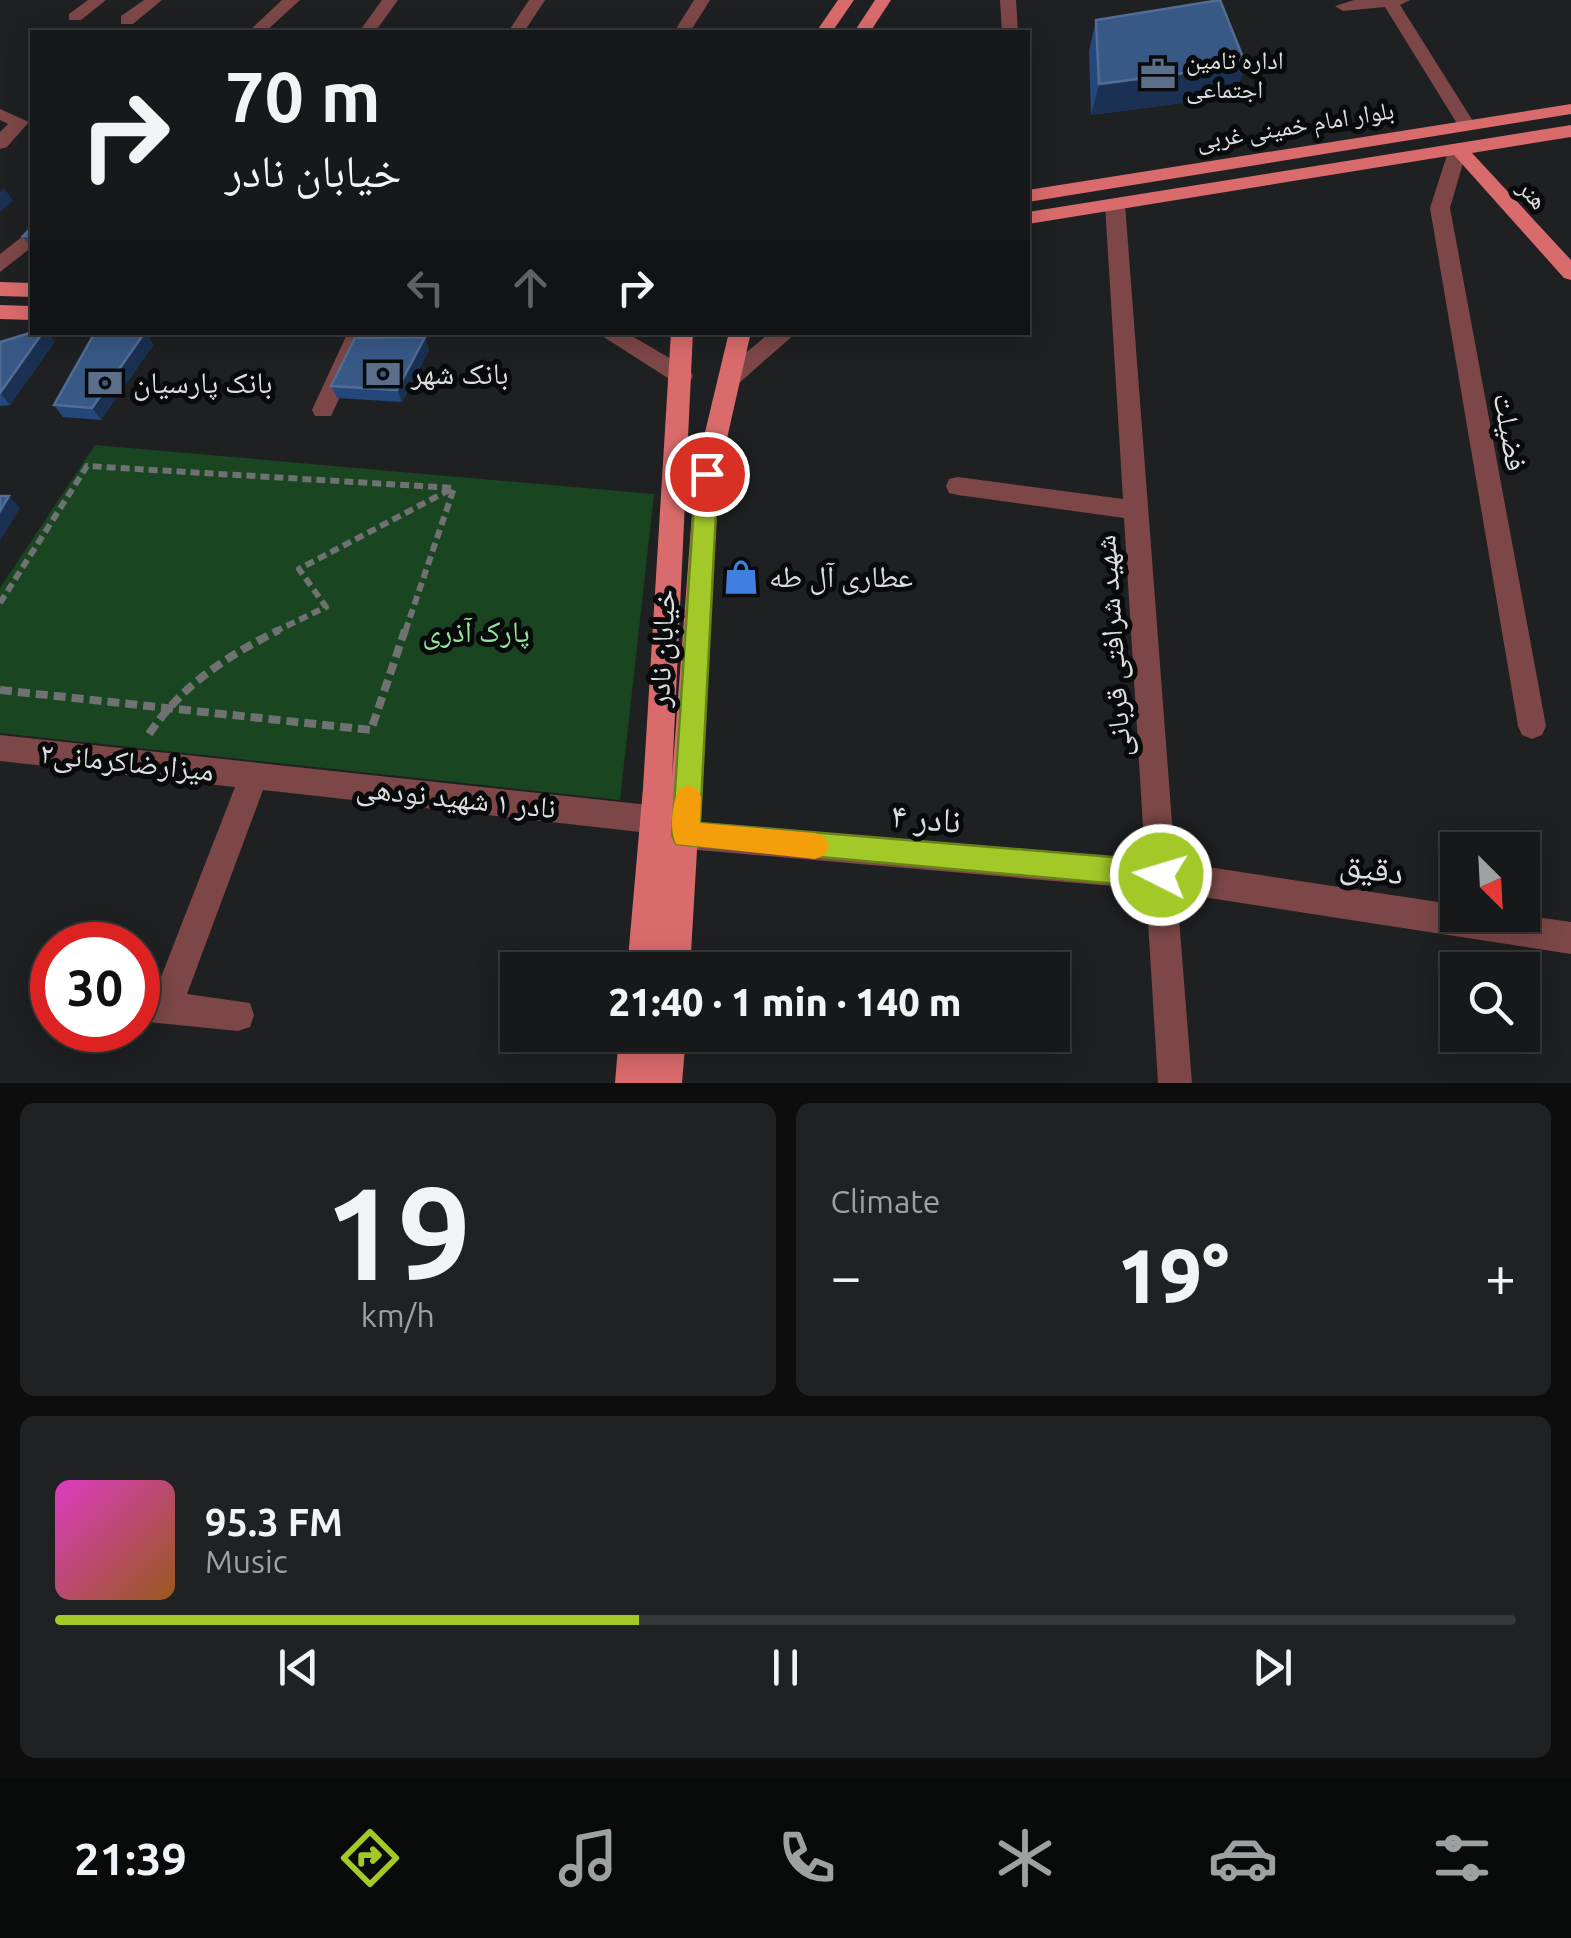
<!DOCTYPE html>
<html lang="en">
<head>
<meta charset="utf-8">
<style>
	:root { --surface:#17181a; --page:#202123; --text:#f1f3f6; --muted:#9ea0a2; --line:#363739; --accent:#a2c928 }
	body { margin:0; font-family:Ubuntu,"Noto Naskh Arabic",sans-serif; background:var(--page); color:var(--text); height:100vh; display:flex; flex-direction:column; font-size:38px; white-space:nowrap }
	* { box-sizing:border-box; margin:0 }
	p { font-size:32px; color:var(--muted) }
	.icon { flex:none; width:55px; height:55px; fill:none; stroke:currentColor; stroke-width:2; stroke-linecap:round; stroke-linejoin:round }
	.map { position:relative; height:1083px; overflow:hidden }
	.drawer { display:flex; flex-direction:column; gap:20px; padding:20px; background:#0d0d0e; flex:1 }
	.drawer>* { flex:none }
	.top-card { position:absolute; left:30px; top:30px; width:1000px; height:305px; border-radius:0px; box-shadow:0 5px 25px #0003,0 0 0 2px var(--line); background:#17181a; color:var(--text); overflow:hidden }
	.needle { width:65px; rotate:156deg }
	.controls { position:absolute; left:1440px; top:832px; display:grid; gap:20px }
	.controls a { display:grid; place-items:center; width:100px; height:100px; border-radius:0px; background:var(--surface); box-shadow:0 5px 25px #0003,0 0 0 2px var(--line); font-size:50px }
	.speed { position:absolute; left:30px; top:922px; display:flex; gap:20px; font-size:50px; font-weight:700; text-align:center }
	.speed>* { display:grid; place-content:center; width:130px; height:130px; border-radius:50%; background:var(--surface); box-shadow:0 5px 25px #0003,0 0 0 2px var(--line); line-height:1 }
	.speed .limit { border:15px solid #d22; background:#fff; color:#111 }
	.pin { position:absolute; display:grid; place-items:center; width:85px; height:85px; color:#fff; margin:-42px; border:5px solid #fff; border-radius:50%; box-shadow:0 2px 10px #0007 }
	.me { position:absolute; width:110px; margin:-55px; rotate:275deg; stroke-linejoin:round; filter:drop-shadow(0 0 8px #0008) }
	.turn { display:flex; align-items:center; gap:35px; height:210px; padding:0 30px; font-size:45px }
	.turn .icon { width:130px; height:130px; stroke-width:2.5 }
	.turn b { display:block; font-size:70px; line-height:85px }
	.lanes { display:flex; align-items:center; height:95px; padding:0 30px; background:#0003; justify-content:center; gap:50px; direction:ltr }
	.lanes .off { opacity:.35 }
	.big { font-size:75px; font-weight:800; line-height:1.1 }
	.drawer .card { flex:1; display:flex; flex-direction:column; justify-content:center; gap:15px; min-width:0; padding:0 35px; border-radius:15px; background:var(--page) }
	.drawer .dial { align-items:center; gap:0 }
	.dial b { font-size:130px; line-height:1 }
	.song { display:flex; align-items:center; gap:30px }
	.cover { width:120px; height:120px; border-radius:15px; background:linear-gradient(135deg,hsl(310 70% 55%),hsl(30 70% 35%)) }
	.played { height:10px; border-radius:5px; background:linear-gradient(90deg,var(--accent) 40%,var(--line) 40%) }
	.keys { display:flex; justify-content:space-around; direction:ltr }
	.heat { display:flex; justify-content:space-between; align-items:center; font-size:55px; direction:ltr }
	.drawer .tiles { flex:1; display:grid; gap:20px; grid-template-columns:1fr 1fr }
	.card:last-child { grid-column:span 2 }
	.trip { position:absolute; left:500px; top:952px; width:570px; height:100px; border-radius:0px; background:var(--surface); box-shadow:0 5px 25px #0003,0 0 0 2px var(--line); font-weight:800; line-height:100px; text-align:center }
	.tab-bar { display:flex; height:160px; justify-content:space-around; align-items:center; background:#090a0a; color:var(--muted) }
	.tab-bar .icon { width:70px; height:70px }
	.tab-bar .current { color:var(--accent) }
	.tab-bar b { font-size:45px; color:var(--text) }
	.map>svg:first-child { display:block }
</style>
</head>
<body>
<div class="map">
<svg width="1571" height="1083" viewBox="0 0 1571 1083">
	<rect width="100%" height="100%" fill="#1f2022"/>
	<polygon fill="#194520" points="95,445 654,494 620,800 0,733 0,588"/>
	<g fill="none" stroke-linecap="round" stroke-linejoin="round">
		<g stroke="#707173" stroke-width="6" stroke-dasharray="9 5" stroke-linecap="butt">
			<polyline points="0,603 87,466 454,488 405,632"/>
			<polyline points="274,632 326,607 299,569 453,488"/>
		</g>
		<g stroke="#707173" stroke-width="8" stroke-dasharray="12 6" stroke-linecap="butt">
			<polyline points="0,690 371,730 405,630"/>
			<path d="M 149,734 C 182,685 227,656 279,630"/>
		</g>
		<g fill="#7d4747" fill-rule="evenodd">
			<polygon points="88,0 106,0 81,20 69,20 69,14"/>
			<polygon points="144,0 162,0 133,24 121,24 121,16"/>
			<polygon points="282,0 300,0 265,32 248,32"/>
			<polygon points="382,0 398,0 375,32 359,32"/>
			<polygon points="529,0 545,0 524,32 508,32"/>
			<polygon points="694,0 710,0 690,32 674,32"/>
			<polygon points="1000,0 1016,0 1018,32 1002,32"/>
			<polygon points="1354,0 1410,0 1400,5 1476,126 1473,130 1461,130 1385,7 1343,11 1335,6"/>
			<polygon points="0,109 29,122 7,147 0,149 0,132 8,124 0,120"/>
			<polygon points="1458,143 1467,149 1450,208 1546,726 1542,735 1532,739 1522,735 1518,726 1430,208 1449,149"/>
			<polygon points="1115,198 1125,204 1175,862 1458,905 1458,915 1522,915 1571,922 1571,954 1177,893 1192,1083 1158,1083 1146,889 686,849 675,845 671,835 675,825 686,821 1145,859 1124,518 958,495 949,493 946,486 949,479 958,477 1123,499 1105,204"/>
			<polygon points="32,229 32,247 0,272 0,254"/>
			<polygon points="348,332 370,332 331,416 315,416 312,410"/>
			<polygon points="596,332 625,332 690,370 693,376 690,382 674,382"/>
			<polygon points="771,332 797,332 738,384 722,384 719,378 722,372"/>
			<polygon points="0,735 658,806 668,810 673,820 668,830 658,834 263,790 187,994 250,1003 254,1015 250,1027 238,1031 138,1021 138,989 156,990 235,787 0,761"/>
		</g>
		<g fill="#da6b6c" fill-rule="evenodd">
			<polygon points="838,0 854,0 832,32 816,32"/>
			<polygon points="875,0 891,0 870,32 854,32"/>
			<polygon points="1571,104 1571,114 1028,202 1028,190"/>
			<polygon points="1571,125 1571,137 1472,153 1571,260 1571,280 1564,278 1454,155 1028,224 1028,212"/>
			<polygon points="0,282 32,283 32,297 0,296"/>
			<polygon points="0,305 32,306 32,320 0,319"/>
			<polygon points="671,332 693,332 672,778 695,474 729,332 751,332 719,474 690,970 627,970 643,788"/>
			<polygon points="619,1035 686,1035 682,1083 615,1083"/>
		</g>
	</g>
	<g fill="#24487b">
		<polygon points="1096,20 1235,96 1091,115 1089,51"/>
		<polygon points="32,227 32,249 31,249 23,236"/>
		<polygon points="146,332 153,345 101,420 63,417 54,405"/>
		<polygon points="425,337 429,350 402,402 337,398 331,386"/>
		<polygon points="55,341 10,405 0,406 0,342"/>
	</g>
	<g fill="#1a3153">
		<polygon points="1246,65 1235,96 1091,115 1099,84"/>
		<polygon points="4,188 13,201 0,212 0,192"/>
		<polygon points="43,332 48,332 55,341 10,405 0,393"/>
		<polygon points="146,332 153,345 101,420 92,408"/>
		<polygon points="425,337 429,350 402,402 397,390"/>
		<polygon points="9,496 20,508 0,541 0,511"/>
	</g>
	<g fill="#385886" stroke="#516d94" stroke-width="2.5">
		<polygon points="1220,0 1246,65 1099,84 1096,20"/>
		<polygon points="32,227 32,236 23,236"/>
		<polygon points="33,332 43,332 0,393 0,342"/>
		<polygon points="145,332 92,408 54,405 93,336"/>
		<polygon points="425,337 397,390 331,386 355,338"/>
		<polygon points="0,496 9,496 0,511"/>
	</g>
	<polygon fill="#a2c928" stroke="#69831a" stroke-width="2.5" points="707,466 718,474 700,823 1161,861 1171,865 1175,875 1171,884 1161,888 676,844 672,835 696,474"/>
	<path fill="#f59e0b" d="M 688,785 L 697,789 L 701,797 L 700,823 L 815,833 L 825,837 L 829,846 L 825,855 L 815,859 L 676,844 C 669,829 672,804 679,789 Z"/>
	<defs>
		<symbol id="office-bare" viewBox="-9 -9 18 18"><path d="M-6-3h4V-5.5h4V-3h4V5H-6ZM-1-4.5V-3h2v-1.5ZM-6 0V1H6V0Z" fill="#5c6f8a" stroke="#090a0b" stroke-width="2.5" paint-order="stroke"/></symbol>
		<symbol id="bank-bare" viewBox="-9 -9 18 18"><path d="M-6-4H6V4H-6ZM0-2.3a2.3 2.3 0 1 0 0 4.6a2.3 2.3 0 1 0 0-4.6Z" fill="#5c6f8a" stroke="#090a0b" stroke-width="2.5" paint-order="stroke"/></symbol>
		<symbol id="shop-bare" viewBox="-9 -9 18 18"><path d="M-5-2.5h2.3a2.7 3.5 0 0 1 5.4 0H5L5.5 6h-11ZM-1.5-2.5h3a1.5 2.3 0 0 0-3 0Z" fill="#3f7fe0" stroke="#090a0b" stroke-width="2.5" paint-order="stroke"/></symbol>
	</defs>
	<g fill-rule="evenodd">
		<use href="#office-bare" x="1133" y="49" width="50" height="50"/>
		<use href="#bank-bare" x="358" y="349" width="50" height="50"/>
		<use href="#bank-bare" x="80" y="358" width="50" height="50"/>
		<use href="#shop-bare" x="716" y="552" width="50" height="50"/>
	</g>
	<g text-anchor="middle" stroke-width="10" stroke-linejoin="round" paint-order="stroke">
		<g font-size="25" fill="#dcddde" stroke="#090a0b" text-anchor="start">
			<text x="1186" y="69">اداره تامین<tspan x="1186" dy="29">اجتماعی</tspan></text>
		</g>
		<g font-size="25" fill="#dcddde" stroke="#090a0b">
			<text transform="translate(1295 125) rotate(-9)" y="9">بلوار امام خمینی غربی</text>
			<text transform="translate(1533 194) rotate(48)" y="9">هنر</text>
		</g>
		<g font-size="30" fill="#dcddde" stroke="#090a0b" text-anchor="start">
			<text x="411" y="384">بانک شهر</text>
			<text x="133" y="393">بانک پارسیان</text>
			<text x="769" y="587">عطاری آل طه</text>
		</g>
		<g font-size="30" fill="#dcddde" stroke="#090a0b">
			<text transform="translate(1510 432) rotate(80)" y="10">فضیلت</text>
			<text transform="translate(1113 646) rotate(-94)" y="10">شهید شرافتی قربانی</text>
			<text transform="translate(662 648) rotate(-87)" y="10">خیابان نادر</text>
			<text transform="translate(127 762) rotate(6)" y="10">میزارضاکرمانی۲</text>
			<text transform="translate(456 798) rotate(6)" y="10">نادر ۱ شهید نودهی</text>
		</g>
		<g font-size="30" fill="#91e69a" stroke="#090a0b">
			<text x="476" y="642">پارک آذری</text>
		</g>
		<g font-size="35" fill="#dcddde" stroke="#090a0b">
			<text transform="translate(926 818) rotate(5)" y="12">نادر ۴</text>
			<text transform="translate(1372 868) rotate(9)" y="12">دقیق</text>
		</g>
	</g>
</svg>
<div class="controls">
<a><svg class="needle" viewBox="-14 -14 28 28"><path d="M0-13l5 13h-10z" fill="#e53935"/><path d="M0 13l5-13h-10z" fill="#9ea0a2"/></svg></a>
<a><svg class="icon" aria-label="search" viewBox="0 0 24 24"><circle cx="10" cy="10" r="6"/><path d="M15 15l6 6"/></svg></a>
</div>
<div class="speed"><div class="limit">30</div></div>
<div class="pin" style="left:707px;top:474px;background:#d93025"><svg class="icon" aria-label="arrive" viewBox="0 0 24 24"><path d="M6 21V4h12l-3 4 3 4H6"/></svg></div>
<svg class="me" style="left:1161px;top:875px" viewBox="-20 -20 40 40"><circle r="17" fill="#a2c928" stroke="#fff" stroke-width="3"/><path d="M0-11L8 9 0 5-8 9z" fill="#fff"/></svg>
<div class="trip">21:40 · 1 min · 140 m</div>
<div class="top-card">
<div class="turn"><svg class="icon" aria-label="right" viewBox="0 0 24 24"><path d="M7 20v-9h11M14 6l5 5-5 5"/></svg><div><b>70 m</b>خیابان نادر</div></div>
<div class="lanes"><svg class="icon off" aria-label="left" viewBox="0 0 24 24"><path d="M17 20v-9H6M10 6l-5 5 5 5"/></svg><svg class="icon off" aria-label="ahead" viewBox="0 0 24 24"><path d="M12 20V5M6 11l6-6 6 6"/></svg><svg class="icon" aria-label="right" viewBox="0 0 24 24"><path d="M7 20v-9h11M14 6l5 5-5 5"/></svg></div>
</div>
</div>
<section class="drawer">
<div class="tiles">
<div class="card dial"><b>19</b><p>km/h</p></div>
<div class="card"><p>Climate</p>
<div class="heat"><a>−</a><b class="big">19°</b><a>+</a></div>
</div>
<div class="card">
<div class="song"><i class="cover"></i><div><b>95.3 FM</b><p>Music</p></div></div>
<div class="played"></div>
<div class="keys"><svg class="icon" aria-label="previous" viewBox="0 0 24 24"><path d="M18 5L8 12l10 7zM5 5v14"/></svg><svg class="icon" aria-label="pause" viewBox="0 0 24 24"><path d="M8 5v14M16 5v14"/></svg><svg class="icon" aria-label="next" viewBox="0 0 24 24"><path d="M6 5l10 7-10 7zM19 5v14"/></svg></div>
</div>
</div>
</section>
<nav class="tab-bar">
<b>21:39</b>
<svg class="icon current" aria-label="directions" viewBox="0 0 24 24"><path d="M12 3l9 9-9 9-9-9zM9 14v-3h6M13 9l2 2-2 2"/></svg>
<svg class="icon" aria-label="music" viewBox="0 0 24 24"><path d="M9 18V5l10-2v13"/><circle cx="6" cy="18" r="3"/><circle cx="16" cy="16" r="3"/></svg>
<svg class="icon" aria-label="phone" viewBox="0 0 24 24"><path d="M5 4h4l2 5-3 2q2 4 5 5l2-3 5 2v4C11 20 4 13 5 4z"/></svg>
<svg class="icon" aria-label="climate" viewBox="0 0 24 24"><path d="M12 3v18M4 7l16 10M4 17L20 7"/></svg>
<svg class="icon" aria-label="car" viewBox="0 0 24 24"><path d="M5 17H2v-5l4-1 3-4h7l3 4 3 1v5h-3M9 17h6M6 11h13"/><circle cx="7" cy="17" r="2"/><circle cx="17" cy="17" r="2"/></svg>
<svg class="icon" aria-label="filters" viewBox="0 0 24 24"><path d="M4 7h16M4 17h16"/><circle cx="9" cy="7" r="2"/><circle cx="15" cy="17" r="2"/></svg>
</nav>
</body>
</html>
